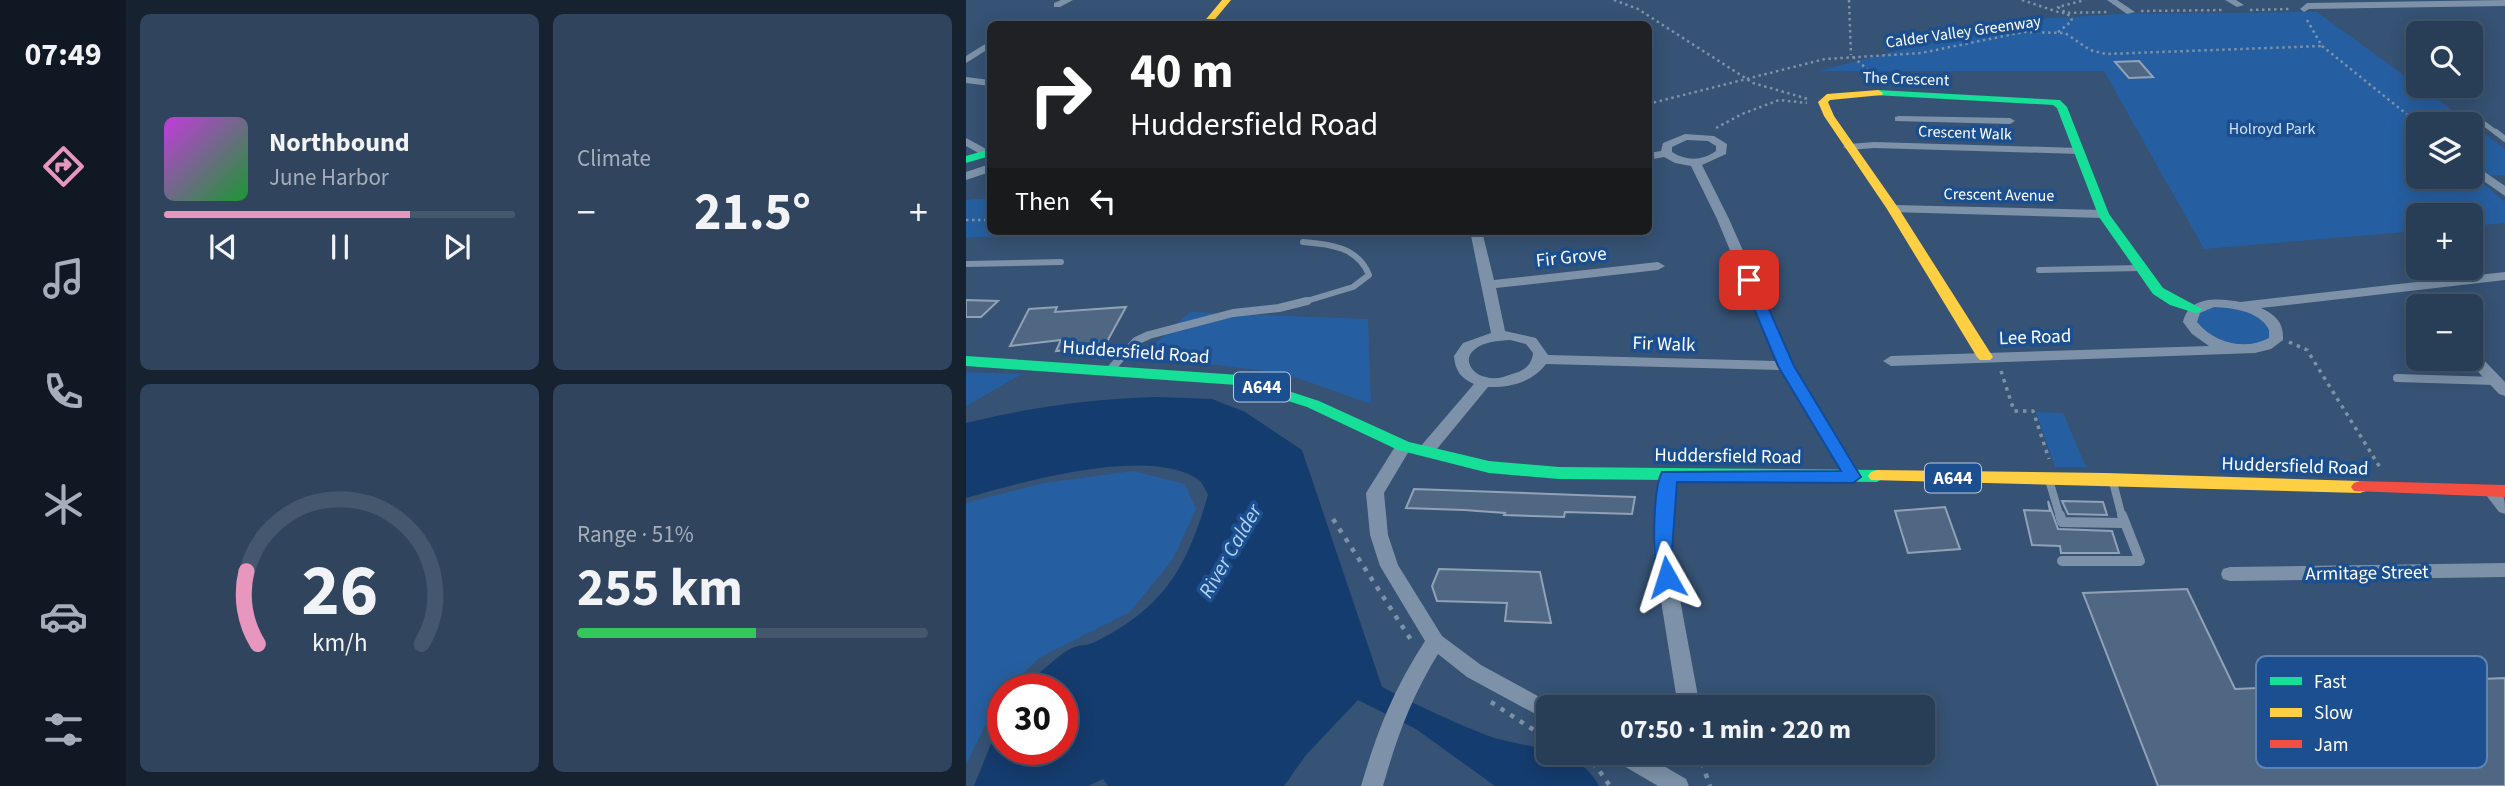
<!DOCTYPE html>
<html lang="en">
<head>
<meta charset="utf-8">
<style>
	:root { --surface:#283e57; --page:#30455d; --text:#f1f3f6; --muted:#a5aeba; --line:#44576d; --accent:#e797bd }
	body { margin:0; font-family:"Source Sans 3",sans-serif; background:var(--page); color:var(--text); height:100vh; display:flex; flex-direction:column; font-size:26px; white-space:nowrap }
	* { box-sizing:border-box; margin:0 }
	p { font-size:23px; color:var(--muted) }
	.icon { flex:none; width:38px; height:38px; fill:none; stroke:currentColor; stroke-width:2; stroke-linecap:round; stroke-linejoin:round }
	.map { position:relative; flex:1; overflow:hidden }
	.drawer { display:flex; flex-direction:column; gap:14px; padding:14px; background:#162230; width:840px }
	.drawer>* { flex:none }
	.hud { position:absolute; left:21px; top:21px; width:665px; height:214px; border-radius:10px; box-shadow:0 4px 18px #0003,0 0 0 2px var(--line); background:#202124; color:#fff; overflow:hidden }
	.fabs { position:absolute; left:1440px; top:21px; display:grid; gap:14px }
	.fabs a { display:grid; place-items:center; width:77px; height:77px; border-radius:10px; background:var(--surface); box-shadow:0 4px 18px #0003,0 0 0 2px var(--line); font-size:35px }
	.speed { position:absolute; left:21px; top:674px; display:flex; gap:14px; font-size:35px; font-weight:700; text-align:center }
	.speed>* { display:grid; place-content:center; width:91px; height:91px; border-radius:50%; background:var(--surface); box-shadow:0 4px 18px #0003,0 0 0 2px var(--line); line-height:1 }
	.speed .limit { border:10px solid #d22; background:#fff; color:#111 }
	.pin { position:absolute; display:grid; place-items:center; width:60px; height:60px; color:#fff; margin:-30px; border-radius:14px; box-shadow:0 4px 10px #0006 }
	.me { position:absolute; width:77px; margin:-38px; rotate:354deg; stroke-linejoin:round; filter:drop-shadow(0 0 5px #0008) }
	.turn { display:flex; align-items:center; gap:24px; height:147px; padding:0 28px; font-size:32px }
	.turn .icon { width:91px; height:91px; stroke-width:2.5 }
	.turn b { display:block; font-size:49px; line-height:60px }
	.then { display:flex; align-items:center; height:66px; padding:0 28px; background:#0003; gap:14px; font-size:26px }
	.big { font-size:52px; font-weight:700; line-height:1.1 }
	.drawer .card { flex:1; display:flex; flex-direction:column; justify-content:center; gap:10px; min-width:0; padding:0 24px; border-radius:10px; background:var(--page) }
	.drawer .dial { align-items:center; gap:0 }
	.dial svg { height:182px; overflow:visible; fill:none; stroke:var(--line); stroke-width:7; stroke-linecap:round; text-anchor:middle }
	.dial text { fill:var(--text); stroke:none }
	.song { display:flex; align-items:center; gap:21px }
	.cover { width:84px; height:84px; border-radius:10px; background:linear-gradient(135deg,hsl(290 70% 55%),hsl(130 70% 35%)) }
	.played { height:7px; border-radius:4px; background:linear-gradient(90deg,var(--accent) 70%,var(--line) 70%) }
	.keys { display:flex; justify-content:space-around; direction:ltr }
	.heat { display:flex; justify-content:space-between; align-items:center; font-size:38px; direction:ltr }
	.charge { height:10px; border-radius:5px; background:linear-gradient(90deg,#34c759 51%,var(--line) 0) }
	.drawer .tiles { flex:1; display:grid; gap:14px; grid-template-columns:repeat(2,1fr) }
	.trip { position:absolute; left:570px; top:695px; width:399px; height:70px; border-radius:10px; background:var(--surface); box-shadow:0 4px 18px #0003,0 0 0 2px var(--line); font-weight:700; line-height:70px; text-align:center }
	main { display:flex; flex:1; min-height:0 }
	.tabs { display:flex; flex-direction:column; width:126px; justify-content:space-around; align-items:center; background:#101923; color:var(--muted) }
	.tabs .icon { width:49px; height:49px }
	.tabs .active { color:var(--accent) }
	.tabs b { font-size:32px; color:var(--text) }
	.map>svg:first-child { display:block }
</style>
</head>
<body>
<main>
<nav class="tabs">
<b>07:49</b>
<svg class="icon active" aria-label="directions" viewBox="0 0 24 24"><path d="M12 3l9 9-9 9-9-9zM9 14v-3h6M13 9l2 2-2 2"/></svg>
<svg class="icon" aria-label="music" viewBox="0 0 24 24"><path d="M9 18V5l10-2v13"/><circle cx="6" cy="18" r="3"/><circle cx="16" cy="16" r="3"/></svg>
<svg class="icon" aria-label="phone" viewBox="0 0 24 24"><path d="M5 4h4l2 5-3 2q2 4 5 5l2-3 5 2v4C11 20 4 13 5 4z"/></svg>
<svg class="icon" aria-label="climate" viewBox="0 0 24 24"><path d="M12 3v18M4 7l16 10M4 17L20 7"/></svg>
<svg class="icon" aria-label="car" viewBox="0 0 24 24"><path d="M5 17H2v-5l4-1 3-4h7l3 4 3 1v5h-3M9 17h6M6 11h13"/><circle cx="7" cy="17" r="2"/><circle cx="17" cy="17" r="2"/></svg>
<svg class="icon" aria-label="filters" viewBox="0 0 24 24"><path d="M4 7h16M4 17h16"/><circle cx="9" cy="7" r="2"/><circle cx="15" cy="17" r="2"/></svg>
</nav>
<section class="drawer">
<div class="tiles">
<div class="card">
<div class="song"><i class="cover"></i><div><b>Northbound</b><p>June Harbor</p></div></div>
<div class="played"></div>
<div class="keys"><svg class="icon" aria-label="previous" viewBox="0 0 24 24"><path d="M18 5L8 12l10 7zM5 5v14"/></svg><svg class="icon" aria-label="pause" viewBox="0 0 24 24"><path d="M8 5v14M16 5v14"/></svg><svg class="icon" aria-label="next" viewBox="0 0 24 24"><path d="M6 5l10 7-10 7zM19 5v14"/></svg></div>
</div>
<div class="card"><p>Climate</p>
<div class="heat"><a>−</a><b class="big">21.5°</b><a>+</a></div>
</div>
<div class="card dial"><svg viewBox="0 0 100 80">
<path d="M14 69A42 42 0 1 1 86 69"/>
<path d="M14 69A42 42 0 0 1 9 37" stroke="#e797bd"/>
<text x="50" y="56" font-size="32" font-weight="700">26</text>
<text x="50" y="72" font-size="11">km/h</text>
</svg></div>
<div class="card"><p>Range · 51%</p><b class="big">255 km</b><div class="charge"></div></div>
</div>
</section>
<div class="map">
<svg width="1539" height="786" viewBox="0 0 1539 786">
	<rect width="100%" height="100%" fill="#365274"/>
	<g fill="#265fa1">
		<polygon points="1351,12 1505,124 1452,124 1452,177 1505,177 1505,124 1539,149 1539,175 1509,176 1539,202 1539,223 1505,226 1505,215 1452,215 1452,231 1238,249 1138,71 853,71 1051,20 1156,14"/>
		<polygon points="24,198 24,231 113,231 0,238 0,200"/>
		<polygon points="1237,305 1288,310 1312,332 1291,348 1247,342 1225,315"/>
		<polygon points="224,312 402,319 405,404 317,373 175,356"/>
		<polygon points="0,372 56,374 0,406"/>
		<polygon points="1070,412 1097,413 1120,467 1089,467"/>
		<polygon points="167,471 219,484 230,509 207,559 164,612 73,658 41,689 37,690 0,764 0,503 78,483"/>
	</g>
	<path fill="#153c6e" d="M 191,397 L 246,399 L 279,412 L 336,450 L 416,687 C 450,705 485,721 520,735 C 559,750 611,744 633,786 L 529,786 L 450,729 L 392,700 L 340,755 L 318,786 L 142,786 L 137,779 L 122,786 L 8,786 L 37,714 L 37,749 L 96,749 L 96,690 L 54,689 C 67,680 91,656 104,649 C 111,645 121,646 129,642 C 199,607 221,567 242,495 C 240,491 237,484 234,481 C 187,444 52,483 0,498 L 0,423 C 65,407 124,399 191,397 Z"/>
	<g fill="#506783" stroke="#92a2b6" stroke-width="2">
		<polygon points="1173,61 1187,77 1163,78 1149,62"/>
		<polygon points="0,300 32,301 15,317 0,317"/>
		<polygon points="91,307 89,312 160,307 138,347 90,351 95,340 44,346 63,309"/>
		<polygon points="448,489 639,496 669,497 666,514 599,512 598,517 538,515 539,513 498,510 440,508"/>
		<polygon points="1082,501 1092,529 1146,531 1153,553 1095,553 1094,546 1066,545 1058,510 1084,511"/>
		<polygon points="1096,501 1137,502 1141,515 1102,514"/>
		<polygon points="979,507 994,549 942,553 929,511"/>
		<polygon points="473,569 574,572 585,623 539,621 541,603 471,601 466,586"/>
		<polygon points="1221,589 1269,689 1539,678 1539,786 1192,786 1117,593"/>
	</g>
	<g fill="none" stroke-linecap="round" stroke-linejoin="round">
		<g stroke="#7d92a8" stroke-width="2.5" stroke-dasharray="2.5 3.5" stroke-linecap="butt">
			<polyline points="648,0 672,9 787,83 842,99"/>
			<polyline points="883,0 885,55"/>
			<polyline points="1056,0 1095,13 1143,12"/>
			<polyline points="1284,10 1325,9"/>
			<polyline points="1175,11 1258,10"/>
			<polyline points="1341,20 1356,46 1453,124"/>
			<polyline points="1092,32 1106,21 1105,17 1092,7 1119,0"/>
			<polyline points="887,57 901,69 902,81"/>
			<polyline points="682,104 859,59 955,53 1058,32 1099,33 1124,50 1140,54 1356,46"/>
			<polyline points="750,128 776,114 813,100 841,103"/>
			<polyline points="0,220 24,220"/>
		</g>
		<g stroke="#7d92a8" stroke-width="3.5" stroke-dasharray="3.5 5" stroke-linecap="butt">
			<polyline points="1323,342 1341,350 1415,469"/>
			<polyline points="1035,371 1048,411 1067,411 1083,459"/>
		</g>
		<g stroke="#7d92a8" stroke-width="4.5" stroke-dasharray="4.5 7" stroke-linecap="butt">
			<polyline points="367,519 447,643"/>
			<polyline points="525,702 583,740"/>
			<polyline points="606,752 630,766 644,786"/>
			<polyline points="732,752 744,786"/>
		</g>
		<polyline stroke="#7d92a8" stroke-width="5" points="1505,114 1532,134"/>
		<g stroke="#7d92a8" stroke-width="6">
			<polyline points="1530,132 1539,139"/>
			<polyline points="0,264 95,262"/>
			<polyline points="1073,270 1174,268"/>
			<path d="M 334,303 L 387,287 L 403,275 C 392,247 364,244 337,242"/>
		</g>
		<g stroke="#7d92a8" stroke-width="8">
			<polyline points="144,370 170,341 183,335 267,313 313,308 341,301"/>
			<polyline points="1431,378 1529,381"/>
			<polyline points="1083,480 1094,517"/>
			<polyline points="1147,482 1156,517"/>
		</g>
		<g stroke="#7d92a8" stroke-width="10">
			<polyline points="1094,515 1096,522 1158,523"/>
			<polyline points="1096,561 1174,561 1156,515"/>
		</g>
		<g fill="#7d92a8" fill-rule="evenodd">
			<polygon points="95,0 107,0 94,7 88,7 88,3"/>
			<polygon points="1141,0 1151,0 1169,12 1161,14"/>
			<polygon points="1259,0 1270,0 1278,5 1271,7"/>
			<polygon points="1539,0 1539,6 1343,9 1338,12 1334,9 1341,3"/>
			<polygon points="24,41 24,48 0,63 0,56"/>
			<polygon points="0,77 24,80 24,86 0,83"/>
			<polygon points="933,116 1044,118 1049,121 1044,124 929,121 929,117"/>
			<path d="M 719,134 L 748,136 L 761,144 L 760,154 L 736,165 L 763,219 L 828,366 L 896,477 L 893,481 L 881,481 L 815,370 L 580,364 C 567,382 543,388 522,387 L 466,455 L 454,455 L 452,451 L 454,447 L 508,384 C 495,378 489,371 488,356 L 497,343 L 525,333 L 504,231 L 516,231 L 528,280 L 692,262 L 699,266 L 692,270 L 530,288 L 539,331 L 570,338 L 582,355 L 810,361 L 751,219 L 725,166 L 709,163 L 698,157 L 682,160 L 682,153 L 695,151 L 697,143 ZM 721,140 L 742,141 L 750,146 L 750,151 C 736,161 720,161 706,152 L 706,147 ZM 544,340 L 560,344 L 567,353 C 566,365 558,371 546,374 C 538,377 529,380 520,377 C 507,375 496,360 508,350 C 518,341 533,341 544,340 Z"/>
			<polygon points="0,138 24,151 24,155 16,155 0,146"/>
			<polygon points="908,142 1113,148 1119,151 1113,154 908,148 883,150 877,147 883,144"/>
			<polygon points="24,164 24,172 0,180 0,172"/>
			<polygon points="1513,168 1539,186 1539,196 1509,175 1507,172"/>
			<polygon points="927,205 1137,210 1143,214 1137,218 923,212 921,209"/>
			<path d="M 1539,272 L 1539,280 L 1295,308 C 1310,315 1318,323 1317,340 L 1305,349 L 1289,353 L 925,366 L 917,361 L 925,356 L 1243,346 L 1226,334 L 1217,322 C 1223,295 1253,298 1274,302 ZM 1248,307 C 1267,308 1294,311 1303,330 L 1303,338 C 1279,351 1248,343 1231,322 L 1234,313 Z"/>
			<polygon points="1505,350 1510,352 1539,382 1539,396 1533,394 1500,359 1505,359"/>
			<path d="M 438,441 L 446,446 L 418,493 L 422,535 L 432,565 L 476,636 L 515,665 L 592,707 L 583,707 L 583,720 L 575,717 L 501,677 L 472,654 C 445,698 431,737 417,786 L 395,786 C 412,729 427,691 459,641 L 414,566 L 404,535 L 400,493 L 432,442 Z"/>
			<polygon points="702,470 711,476 705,551 734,707 712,707 687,551 693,476"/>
			<path d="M 1526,485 C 1539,489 1539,501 1539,514 L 1533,512 L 1517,491 L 1520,487 Z"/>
			<polygon points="1539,563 1539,577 1264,581 1257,579 1255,574 1257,569 1264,567"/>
			<polygon points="643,752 674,752 720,779 723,786 692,786 646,759"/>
		</g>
		<g fill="#16e098" fill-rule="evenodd">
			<polygon points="912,90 1094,100 1101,107 1143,214 1197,288 1236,309 1234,312 1229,313 1204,305 1187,294 1133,217 1091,108 1087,105 908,95 907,93"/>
			<polygon points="24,149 24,156 0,163 0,156"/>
			<polygon points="0,356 273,375 353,401 443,442 523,461 593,467 911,470 920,476 911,482 593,479 523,473 432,450 341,407 271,385 0,366"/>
		</g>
		<g fill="#ffcf43" fill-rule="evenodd">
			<polygon points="256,0 265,0 245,24 236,24"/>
			<polygon points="912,90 917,93 916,95 864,100 862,102 868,116 933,209 1027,357 1024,360 1014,360 1011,357 921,209 858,116 852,102 861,94"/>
			<polygon points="911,470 1140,473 1394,481 1400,483 1403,487 1400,491 1394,493 905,480 902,476 905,472"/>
		</g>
		<polygon fill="#f24e42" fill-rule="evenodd" points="1394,481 1539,485 1539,497 1388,491 1385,487 1388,483"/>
	</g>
	<path fill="#1a73e8" stroke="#114b97" stroke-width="2" d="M 783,276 L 790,280 L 828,366 L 895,477 L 887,483 L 711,482 L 706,551 L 710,577 L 708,582 L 694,582 C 685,565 687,488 696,472 L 875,471 L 812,366 L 776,280 Z"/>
	<g text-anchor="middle" stroke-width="7" stroke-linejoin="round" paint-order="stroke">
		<g font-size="16" fill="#fff" stroke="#1b4f8f">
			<text transform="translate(997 31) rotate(-8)" y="6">Calder Valley Greenway</text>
			<text transform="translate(940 78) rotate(2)" y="6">The Crescent</text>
			<text transform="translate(999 132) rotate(2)" y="6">Crescent Walk</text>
			<text transform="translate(1033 194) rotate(1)" y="6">Crescent Avenue</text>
		</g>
		<g font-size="16" fill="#cfe3fa" stroke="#1b4f8f">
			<text x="1306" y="134">Holroyd Park</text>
		</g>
		<g fill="#1b4f8f" stroke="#bbcadd" stroke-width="2">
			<rect x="268" y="372.5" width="56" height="29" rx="5"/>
			<rect x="959" y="463.5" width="56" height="29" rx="5"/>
		</g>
		<g font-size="18" font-weight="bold" fill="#fff">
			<text x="296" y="393">A644</text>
			<text x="987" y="484">A644</text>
		</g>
		<g font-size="19" fill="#fff" stroke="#1b4f8f">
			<text transform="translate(605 256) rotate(-6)" y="7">Fir Grove</text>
			<text transform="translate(1069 336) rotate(-2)" y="7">Lee Road</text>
			<text transform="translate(698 343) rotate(2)" y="7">Fir Walk</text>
			<text transform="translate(170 351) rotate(4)" y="7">Huddersfield Road</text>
			<text transform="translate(762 455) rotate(1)" y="7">Huddersfield Road</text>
			<text transform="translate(1329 465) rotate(2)" y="7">Huddersfield Road</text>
			<text transform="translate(1401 572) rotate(-1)" y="7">Armitage Street</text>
		</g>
		<g font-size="21" font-style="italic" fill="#b5d3f5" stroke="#1b4f8f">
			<text transform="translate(264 551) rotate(-60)" y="7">River Calder</text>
		</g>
	</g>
	<rect x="1290" y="656" width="231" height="112" rx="10" fill="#1b4f8f" stroke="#5f84b1" stroke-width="2"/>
	<rect x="1304" y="677" width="32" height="8" fill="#16e098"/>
	<rect x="1304" y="708" width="32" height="9" fill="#ffcf43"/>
	<rect x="1304" y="740" width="32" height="8" fill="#f24e42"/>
	<g font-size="19" fill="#fff">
		<text x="1348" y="688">Fast</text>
		<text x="1348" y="719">Slow</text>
		<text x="1348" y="751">Jam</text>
	</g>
</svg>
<div class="fabs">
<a><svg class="icon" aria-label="search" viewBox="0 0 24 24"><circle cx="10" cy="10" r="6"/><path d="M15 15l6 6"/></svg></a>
<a><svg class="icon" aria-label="layers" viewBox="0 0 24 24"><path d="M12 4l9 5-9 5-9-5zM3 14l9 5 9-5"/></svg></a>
<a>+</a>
<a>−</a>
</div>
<div class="speed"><div class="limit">30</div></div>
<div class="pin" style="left:783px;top:280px;background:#d93025"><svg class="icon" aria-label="arrive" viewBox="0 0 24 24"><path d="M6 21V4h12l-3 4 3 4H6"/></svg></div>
<svg class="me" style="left:701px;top:577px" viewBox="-20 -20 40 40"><path d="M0-17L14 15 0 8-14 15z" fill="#1a73e8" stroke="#fff" stroke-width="4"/></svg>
<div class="trip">07:50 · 1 min · 220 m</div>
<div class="hud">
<div class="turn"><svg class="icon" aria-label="right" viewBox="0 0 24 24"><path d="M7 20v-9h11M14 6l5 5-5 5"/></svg><div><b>40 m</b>Huddersfield Road</div></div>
<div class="then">Then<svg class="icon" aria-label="left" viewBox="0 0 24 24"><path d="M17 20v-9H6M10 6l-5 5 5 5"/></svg></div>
</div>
</div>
</main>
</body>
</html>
